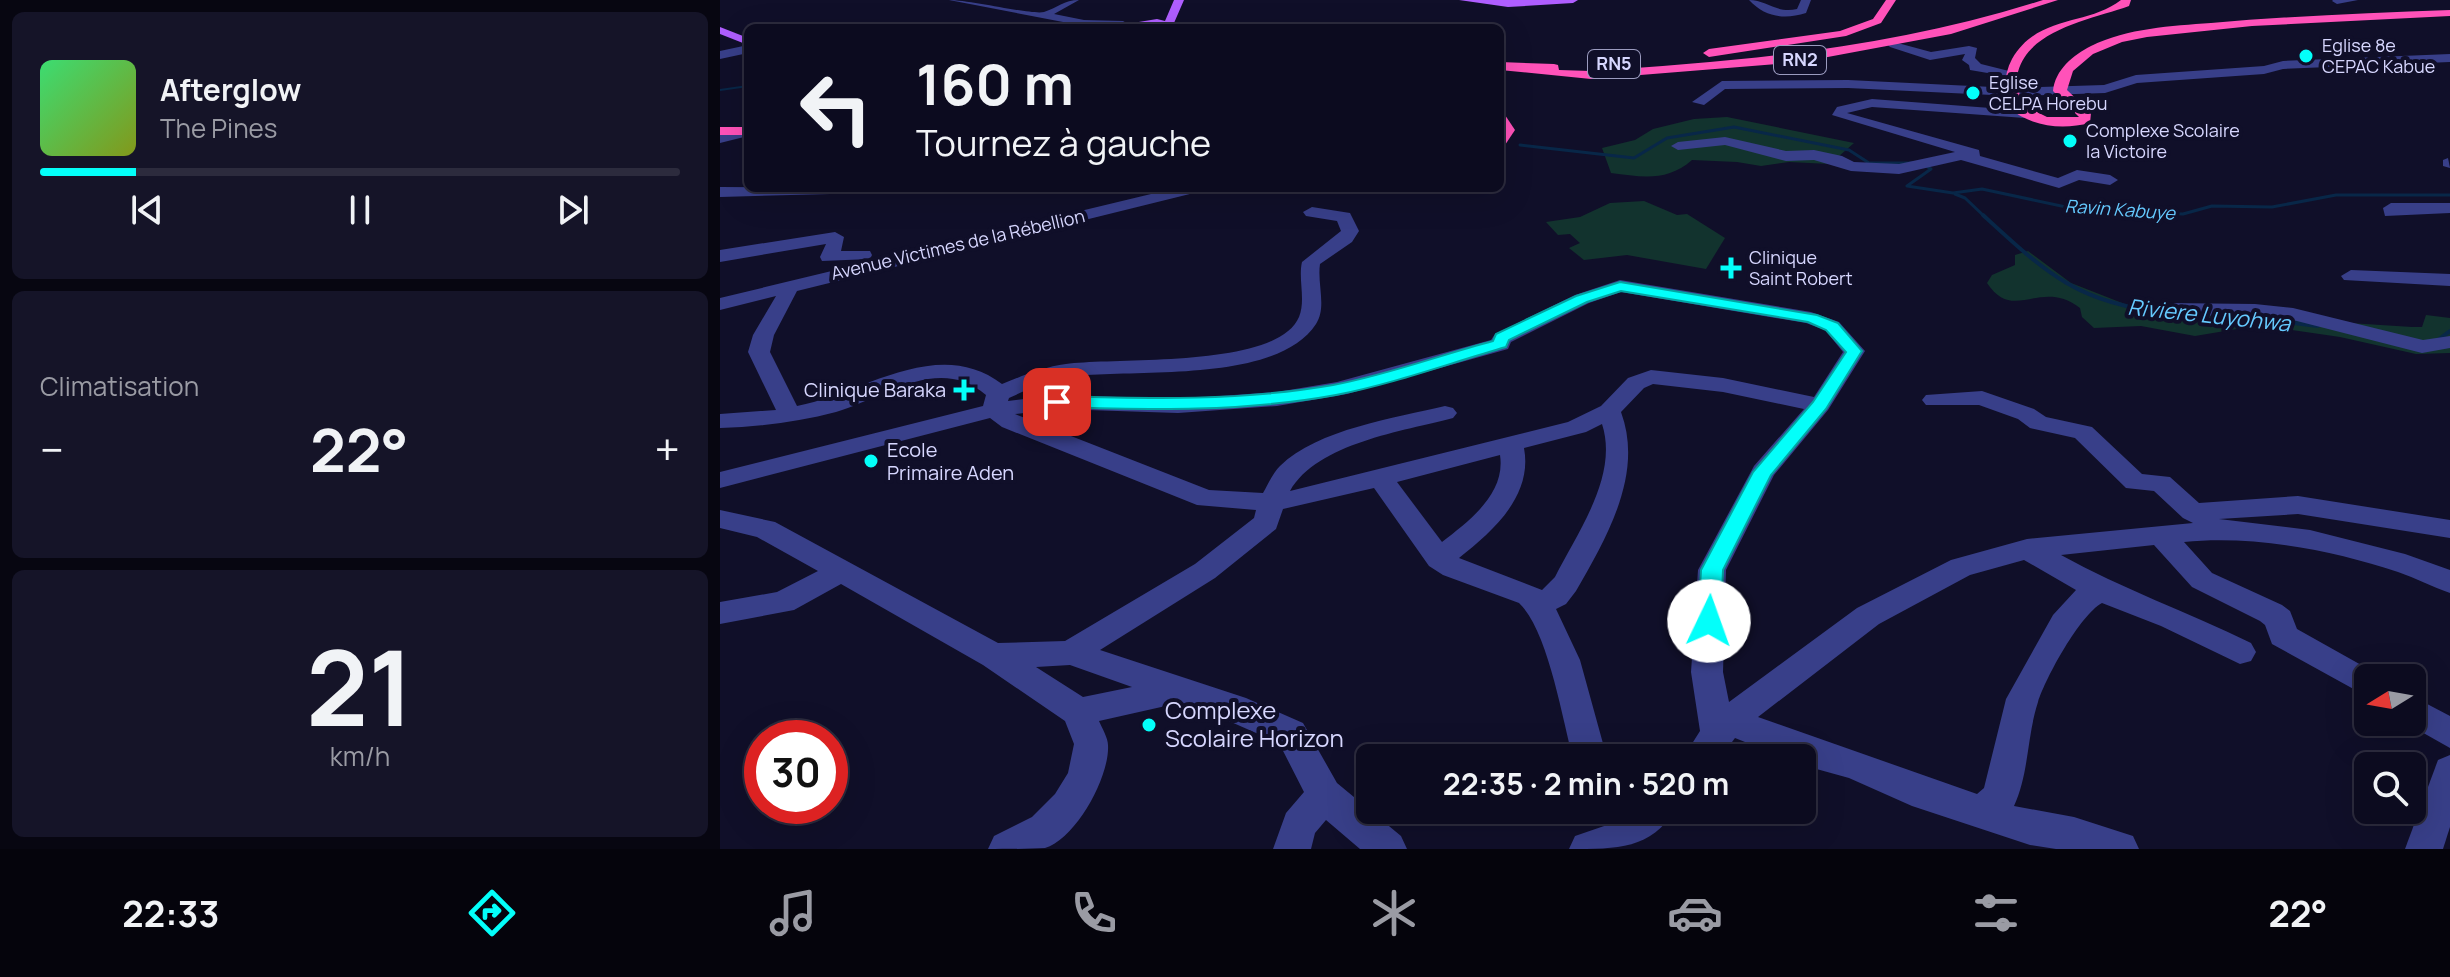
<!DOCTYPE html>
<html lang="fr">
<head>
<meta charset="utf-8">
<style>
	:root { --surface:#0c0b1f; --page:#151428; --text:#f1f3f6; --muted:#9a9ba4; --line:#2c2b3d; --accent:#03fffa }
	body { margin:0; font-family:Manrope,sans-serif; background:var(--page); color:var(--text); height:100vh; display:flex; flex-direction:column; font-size:30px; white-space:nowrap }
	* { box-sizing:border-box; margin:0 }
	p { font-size:26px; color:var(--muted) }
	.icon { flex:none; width:44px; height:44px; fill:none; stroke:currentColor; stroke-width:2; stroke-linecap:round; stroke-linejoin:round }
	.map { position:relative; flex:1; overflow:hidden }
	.side { display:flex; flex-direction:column; gap:12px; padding:12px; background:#070611; width:720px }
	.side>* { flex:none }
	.hud { position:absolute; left:24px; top:24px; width:760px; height:168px; border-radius:12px; box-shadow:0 8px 32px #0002,0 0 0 2px var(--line); background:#0c0b1f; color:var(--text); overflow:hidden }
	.needle { width:52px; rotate:259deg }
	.buttons { position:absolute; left:1634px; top:664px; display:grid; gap:16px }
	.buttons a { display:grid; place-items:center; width:72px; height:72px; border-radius:12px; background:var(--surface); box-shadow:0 8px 32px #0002,0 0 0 2px var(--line); font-size:40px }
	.speed { position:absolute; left:24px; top:720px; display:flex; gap:16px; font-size:40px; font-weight:700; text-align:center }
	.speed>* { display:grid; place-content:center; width:104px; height:104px; border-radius:50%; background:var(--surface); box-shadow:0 8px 32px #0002,0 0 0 2px var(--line); line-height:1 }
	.speed .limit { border:12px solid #d22; background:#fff; color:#111 }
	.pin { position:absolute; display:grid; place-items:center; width:68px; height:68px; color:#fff; margin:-34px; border-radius:16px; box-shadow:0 4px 12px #0006 }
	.me { position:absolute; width:88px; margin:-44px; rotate:3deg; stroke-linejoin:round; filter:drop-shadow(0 0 6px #0008) }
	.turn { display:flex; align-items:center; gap:28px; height:168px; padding:0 40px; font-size:36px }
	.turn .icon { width:104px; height:104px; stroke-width:2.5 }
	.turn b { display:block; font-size:56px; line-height:68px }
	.big { font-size:60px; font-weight:700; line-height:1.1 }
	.side .tile { flex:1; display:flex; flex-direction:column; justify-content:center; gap:12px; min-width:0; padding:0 28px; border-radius:12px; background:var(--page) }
	.side .dial { align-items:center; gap:0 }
	.dial b { font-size:104px; line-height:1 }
	.song { display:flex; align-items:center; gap:24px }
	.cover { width:96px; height:96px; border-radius:12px; background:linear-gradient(135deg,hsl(140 70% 55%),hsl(70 70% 35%)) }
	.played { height:8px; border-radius:4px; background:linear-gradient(90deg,var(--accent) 15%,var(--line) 15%) }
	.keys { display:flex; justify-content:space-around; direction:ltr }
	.heat { display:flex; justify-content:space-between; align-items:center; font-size:44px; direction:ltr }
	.trip { position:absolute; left:636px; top:744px; width:460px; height:80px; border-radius:12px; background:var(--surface); box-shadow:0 8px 32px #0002,0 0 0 2px var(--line); font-weight:700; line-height:80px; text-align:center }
	.tabs { display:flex; height:128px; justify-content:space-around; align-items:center; background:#05040c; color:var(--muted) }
	.tabs .icon { width:56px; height:56px }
	.tabs .selected { color:var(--accent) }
	.tabs b { font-size:36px; color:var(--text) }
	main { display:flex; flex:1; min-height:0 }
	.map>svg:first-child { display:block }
</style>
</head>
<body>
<main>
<section class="side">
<div class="tile">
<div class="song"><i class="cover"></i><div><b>Afterglow</b><p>The Pines</p></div></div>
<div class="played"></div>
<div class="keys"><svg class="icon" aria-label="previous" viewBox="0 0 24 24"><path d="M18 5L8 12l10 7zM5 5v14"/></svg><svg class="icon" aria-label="pause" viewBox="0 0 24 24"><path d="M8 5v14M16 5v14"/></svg><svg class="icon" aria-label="next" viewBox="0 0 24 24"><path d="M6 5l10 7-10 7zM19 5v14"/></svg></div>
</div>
<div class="tile"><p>Climatisation</p>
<div class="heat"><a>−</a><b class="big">22°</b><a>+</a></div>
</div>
<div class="tile dial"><b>21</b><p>km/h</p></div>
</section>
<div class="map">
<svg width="1730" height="849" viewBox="0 0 1730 849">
	<rect width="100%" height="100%" fill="#100f29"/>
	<g fill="#12332e">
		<path d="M 1007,117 L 1134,143 L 1110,164 L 1069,162 L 1041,166 L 1017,162 L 972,160 C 947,182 922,177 891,173 L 882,148 L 915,140 L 933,129 L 974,119 Z"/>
		<polygon points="924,201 957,215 967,214 1005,238 986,269 907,255 864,260 849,248 860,243 850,234 838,235 826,222 860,217 890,203"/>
		<path d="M 1308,251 L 1351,283 L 1420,310 L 1451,305 L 1567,319 L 1692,327 L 1702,327 L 1706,315 L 1730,318 L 1730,353 L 1696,354 L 1620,337 L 1572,330 L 1517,329 L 1475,336 L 1421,326 L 1374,328 L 1362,317 L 1360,308 C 1320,277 1294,324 1267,283 L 1272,275 L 1295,265 L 1295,255 Z"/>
	</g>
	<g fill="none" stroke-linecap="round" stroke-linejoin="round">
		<polyline stroke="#082748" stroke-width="2" points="0,90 28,86"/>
		<g stroke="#082748" stroke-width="3">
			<polyline points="800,145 914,158 947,138 1014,127 1129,150 1149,163 1196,163"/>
			<polyline points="1206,166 1211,169 1187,186 1233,193 1262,189 1360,210 1463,214 1492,206 1552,207 1616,195 1730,195"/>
			<polyline points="1235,194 1245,198 1265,217"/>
		</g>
		<g stroke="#082748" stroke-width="4">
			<path d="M 1263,215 C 1324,271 1359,305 1446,312"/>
			<polyline points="1536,318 1598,326"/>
			<polyline points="1718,340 1730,331"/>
		</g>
		<g fill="#383f89" fill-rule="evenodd">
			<path d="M 229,0 C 251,0 311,15 324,12 C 337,8 344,0 359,0 L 334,14 L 364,20 L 403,21 L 408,24 L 403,27 L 364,26 Z"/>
			<path d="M 1029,0 C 1047,0 1057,14 1077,9 L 1081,0 L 1091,0 L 1086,13 C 1064,20 1045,17 1029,0 Z"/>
			<polygon points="1638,0 1617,4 1612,1 1613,0"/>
			<polygon points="1174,42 1211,52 1249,46 1257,48 1255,58 1261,64 1297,73 1291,77 1250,70 1249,65 1242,60 1245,54 1210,60 1170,47 1168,45"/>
			<polygon points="28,45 28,53 0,59 0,51"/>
			<polygon points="1730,54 1730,62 1563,69 1544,74 1417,83 1385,93 1293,96 1128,88 1005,89 984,105 972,102 1002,81 1128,80 1293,88 1384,85 1416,75 1544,66 1563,61"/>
			<polygon points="1152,99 1310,111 1312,114 1305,118 1152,107 1127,113 1259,150 1260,156 1338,178 1357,170 1390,175 1398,180 1390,185 1359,180 1339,188 1241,160 1179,174 1131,171 1094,160 1066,161 1005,145 958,150 951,146 958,142 1005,137 1066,151 1094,150 1122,156 1134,162 1179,164 1235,152 1112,115 1117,107"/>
			<polygon points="28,128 28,136 0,143 0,135"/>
			<polygon points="1728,158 1730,168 1723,166 1723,160"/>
			<polygon points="0,187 157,188 149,193 0,197"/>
			<path d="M 456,188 L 484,188 L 482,191 L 77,291 L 54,335 L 50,352 L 77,406 C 143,393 218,335 282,384 C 302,376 323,367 346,364 C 395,357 557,369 579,317 C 586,300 578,279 582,262 L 621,231 L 617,221 L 586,216 L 583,212 L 592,207 L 630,213 L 639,231 L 632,242 L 600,264 C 597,284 607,307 596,324 C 556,385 411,368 346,377 C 326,380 307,390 289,398 L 288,401 L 337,395 L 458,399 L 557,392 L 617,382 L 771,340 L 775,334 L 855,295 L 900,280 L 1091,312 L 1119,322 L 1145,351 L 1108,410 L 1054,475 L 1006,570 L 1003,672 L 1009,702 L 1137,608 L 1231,560 L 1307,539 L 1473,523 L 1463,518 L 1434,491 L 1406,488 L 1355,438 L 1310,428 L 1298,419 L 1259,405 L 1206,405 L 1202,400 L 1206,395 L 1262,391 L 1314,409 L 1326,417 L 1372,427 L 1422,474 L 1450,477 L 1479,503 L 1578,496 L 1730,520 L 1730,538 L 1578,514 L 1499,519 L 1590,530 L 1685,554 L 1730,570 L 1730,593 C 1712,587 1696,578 1678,572 C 1612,550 1533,535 1464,542 L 1492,573 L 1562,605 L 1570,611 L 1577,629 L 1659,675 L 1661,678 L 1648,678 L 1648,697 L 1552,644 L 1545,625 L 1540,621 L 1472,587 L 1434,545 L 1341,555 C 1402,589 1468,612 1531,643 L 1536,652 L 1531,661 L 1520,664 L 1441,626 L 1382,603 C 1360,615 1326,677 1318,702 C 1307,735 1309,774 1294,806 L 1354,817 L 1413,836 L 1419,849 L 1336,849 L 1310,845 L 1192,806 L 1129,778 L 1082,765 L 1082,758 L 1065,758 L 1015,738 L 1000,758 L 963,758 L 980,731 L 971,672 L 978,570 L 1034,466 L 1084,409 L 1003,392 L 933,384 L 924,388 L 901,412 C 924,474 887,537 856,591 L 846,604 L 836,609 L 860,660 L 887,758 L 853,758 C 842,718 828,630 799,603 L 723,575 L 709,566 L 654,488 L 563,509 L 556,529 L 495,578 L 380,650 L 526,698 L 583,723 L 617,783 L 681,836 L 687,849 L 640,849 L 606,820 L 595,833 L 591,849 L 553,849 L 566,813 L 584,792 L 559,743 L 502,718 L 459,703 L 379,721 C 382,728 388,738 388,745 C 390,776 356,839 325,848 C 309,849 285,849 268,849 L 274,836 L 312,817 L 335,794 L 348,773 L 354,744 L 345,721 L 263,665 L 121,584 L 74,610 L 0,624 L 0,602 L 57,592 L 98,571 L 37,537 L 0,528 L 0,510 L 55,522 L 278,643 L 345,641 L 475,564 L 534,518 L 536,510 L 477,505 L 282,427 L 270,418 L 0,488 L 0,472 L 263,406 L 266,395 C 219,354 164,398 116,412 C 78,422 39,427 0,428 L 0,414 L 56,410 L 28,352 L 33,335 L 56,296 L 0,310 L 0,298 ZM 901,292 L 1086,323 L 1105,330 L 1123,352 L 1094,397 L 1003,378 L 931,370 L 908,378 L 881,406 L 848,422 L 570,491 C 597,443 684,431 733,418 L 737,413 L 733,408 L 725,406 C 675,418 598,429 560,466 C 553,473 548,484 543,493 L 489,490 L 295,414 L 337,409 L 458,413 L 557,406 L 627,394 L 788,349 L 791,342 L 869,303 ZM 882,424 C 899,476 857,533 835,577 L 822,590 L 739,558 C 773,531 813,496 804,448 L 866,432 ZM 780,455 C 786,494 749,521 722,542 L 677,482 ZM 1304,560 L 1356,590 L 1333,615 L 1286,699 L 1264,788 L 1257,794 L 1038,717 L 1159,624 L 1250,575 ZM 350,665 L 412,687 L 363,697 L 316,667 Z"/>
			<polygon points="1671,203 1730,203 1730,213 1665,216 1663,208"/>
			<polygon points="115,232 124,237 121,251 150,251 152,255 150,259 102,261 100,257 106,244 0,262 0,250"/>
			<polygon points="1631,270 1730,274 1730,286 1624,280 1621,276"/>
			<polygon points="1448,303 1535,304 1573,308 1703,340 1730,336 1730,348 1702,353 1573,320 1441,313 1438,309 1441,305"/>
			<polygon points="1692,696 1730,716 1730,748 1684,722 1692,722"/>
			<polygon points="1730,755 1730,827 1723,849 1685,849 1718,760"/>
			<path d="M 884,810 L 955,810 C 931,849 898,849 849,849 L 855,836 L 890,824 Z"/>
		</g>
		<g fill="#af5eff" fill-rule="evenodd">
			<polygon points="454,0 464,0 454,23 466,28 437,25 382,28 437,19 445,21"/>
			<polygon points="739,0 858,0 853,3 788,7"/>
			<polygon points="0,27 28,38 28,45 0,34"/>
		</g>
		<g fill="#ff52b9" fill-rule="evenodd">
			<polygon points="1166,0 1176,0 1161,23 1126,36 989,57 983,53 989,49 1120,31 1153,19"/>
			<path d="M 1323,0 L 1338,0 L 1231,34 L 1081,62 L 871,79 L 780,70 L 780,62 L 834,64 L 838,65 L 839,70 L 871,71 C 1027,61 1173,48 1323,0 Z"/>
			<path d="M 1401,0 L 1411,0 L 1409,6 C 1373,19 1309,29 1298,72 C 1296,81 1300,94 1301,104 L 1327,117 L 1359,117 L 1333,91 C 1335,70 1353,55 1371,46 C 1408,28 1451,26 1491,23 C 1570,16 1650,13 1730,10 L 1730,16 L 1532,26 L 1427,37 L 1402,42 L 1373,54 L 1353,71 L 1347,90 L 1371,113 L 1370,123 C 1342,130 1312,127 1289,108 C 1283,92 1284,74 1292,59 C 1318,14 1368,26 1401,0 Z"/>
			<polygon points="780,114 785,115 795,130 785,145 780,146"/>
			<rect x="0" y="127" width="28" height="8"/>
		</g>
	</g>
	<path fill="#03fffa" stroke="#02a6a2" stroke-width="2" d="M 900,282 L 1097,315 L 1118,323 L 1142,351 L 1106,409 L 1051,475 L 1003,570 L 1001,621 L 998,627 L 989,630 L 981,627 L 978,621 L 981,570 L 1033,472 L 1093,402 L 1126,352 L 1106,330 L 1088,322 L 901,291 L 867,302 L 789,340 L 786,347 C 730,363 673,384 616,395 C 523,412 431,410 337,407 L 329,402 L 337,396 C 430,399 521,401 613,385 C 667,375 720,355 773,341 L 776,334 L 856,296 Z"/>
	<g fill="#03fffa" stroke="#100f29" stroke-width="3">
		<circle cx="1586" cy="56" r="8"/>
		<circle cx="1253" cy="93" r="8"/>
		<circle cx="1350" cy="141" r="8"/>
		<path d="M1007 256h8v8h8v8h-8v8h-8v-8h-8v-8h8z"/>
		<path d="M240 378h8v8h8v8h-8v8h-8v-8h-8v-8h8z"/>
		<circle cx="151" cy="461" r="8"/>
		<circle cx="429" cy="725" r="8"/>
	</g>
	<g text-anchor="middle" stroke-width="8" stroke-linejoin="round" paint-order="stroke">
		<g font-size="18" fill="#d7d7ff" stroke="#100f29" text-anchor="start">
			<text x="1602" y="52">Eglise 8e<tspan x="1602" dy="21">CEPAC Kabue</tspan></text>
			<text x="1269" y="89">Eglise<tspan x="1269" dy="21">CELPA Horebu</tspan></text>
			<text x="1366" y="137">Complexe Scolaire<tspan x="1366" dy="21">la Victoire</tspan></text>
			<text x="1029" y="264">Clinique<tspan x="1029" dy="21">Saint Robert</tspan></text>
		</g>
		<g fill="#100f29" stroke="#9b9bbf" stroke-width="2">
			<rect x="1054" y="46" width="52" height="28" rx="6"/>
			<rect x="868" y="50" width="52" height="28" rx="6"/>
		</g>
		<g font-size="18" font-weight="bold" fill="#d7d7ff">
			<text x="1080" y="66">RN2</text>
			<text x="894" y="70">RN5</text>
		</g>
		<g font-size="18" font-style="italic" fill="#65caff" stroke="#100f29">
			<text transform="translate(1400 210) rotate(4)" y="6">Ravin Kabuye</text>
		</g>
		<g font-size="18" fill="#d7d7ff" stroke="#100f29">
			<text transform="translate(238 245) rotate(-13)" y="6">Avenue Victimes de la Rébellion</text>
		</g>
		<g font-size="20" fill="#d7d7ff" stroke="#100f29" text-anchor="end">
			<text x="226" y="397">Clinique Baraka</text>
			<text x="167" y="457" text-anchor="start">Ecole<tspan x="167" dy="23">Primaire Aden</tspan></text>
		</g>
		<g font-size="22" font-style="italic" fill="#65caff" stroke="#100f29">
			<text transform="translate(1489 315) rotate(6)" y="8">Riviere Luyohwa</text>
		</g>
		<g font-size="24" fill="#d7d7ff" stroke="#100f29" text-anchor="start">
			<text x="445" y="719">Complexe<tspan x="445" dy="28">Scolaire Horizon</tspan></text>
		</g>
	</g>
</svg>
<div class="buttons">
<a><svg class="needle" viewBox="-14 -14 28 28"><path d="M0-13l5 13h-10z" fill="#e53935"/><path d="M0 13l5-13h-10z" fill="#9a9ba4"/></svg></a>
<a><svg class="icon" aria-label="search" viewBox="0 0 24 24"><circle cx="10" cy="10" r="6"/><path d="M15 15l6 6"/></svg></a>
</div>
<div class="speed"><div class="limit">30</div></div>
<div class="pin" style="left:337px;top:402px;background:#d93025"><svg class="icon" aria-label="arrive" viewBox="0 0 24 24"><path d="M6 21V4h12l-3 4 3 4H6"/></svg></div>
<svg class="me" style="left:989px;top:621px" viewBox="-20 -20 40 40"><circle r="19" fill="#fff"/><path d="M0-13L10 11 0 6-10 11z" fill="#03fffa"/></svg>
<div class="trip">22:35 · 2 min · 520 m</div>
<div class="hud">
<div class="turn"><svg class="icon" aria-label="left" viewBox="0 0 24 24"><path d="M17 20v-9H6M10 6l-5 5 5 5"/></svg><div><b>160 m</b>Tournez à gauche</div></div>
</div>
</div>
</main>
<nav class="tabs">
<b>22:33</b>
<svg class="icon selected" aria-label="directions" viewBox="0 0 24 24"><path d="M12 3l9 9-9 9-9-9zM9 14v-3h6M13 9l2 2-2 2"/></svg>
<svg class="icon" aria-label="music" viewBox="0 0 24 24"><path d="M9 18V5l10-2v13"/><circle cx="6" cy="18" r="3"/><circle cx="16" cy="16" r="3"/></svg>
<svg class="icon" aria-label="phone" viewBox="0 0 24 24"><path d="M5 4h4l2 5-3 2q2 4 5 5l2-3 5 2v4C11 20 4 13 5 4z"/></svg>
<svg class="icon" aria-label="climate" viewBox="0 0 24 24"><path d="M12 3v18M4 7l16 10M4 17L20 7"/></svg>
<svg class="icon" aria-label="car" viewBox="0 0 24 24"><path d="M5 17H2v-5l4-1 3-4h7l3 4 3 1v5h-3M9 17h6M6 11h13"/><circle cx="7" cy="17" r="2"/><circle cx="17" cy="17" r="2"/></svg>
<svg class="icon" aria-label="filters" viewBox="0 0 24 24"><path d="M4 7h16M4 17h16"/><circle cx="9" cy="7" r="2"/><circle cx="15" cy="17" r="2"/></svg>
<b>22°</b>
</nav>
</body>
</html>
